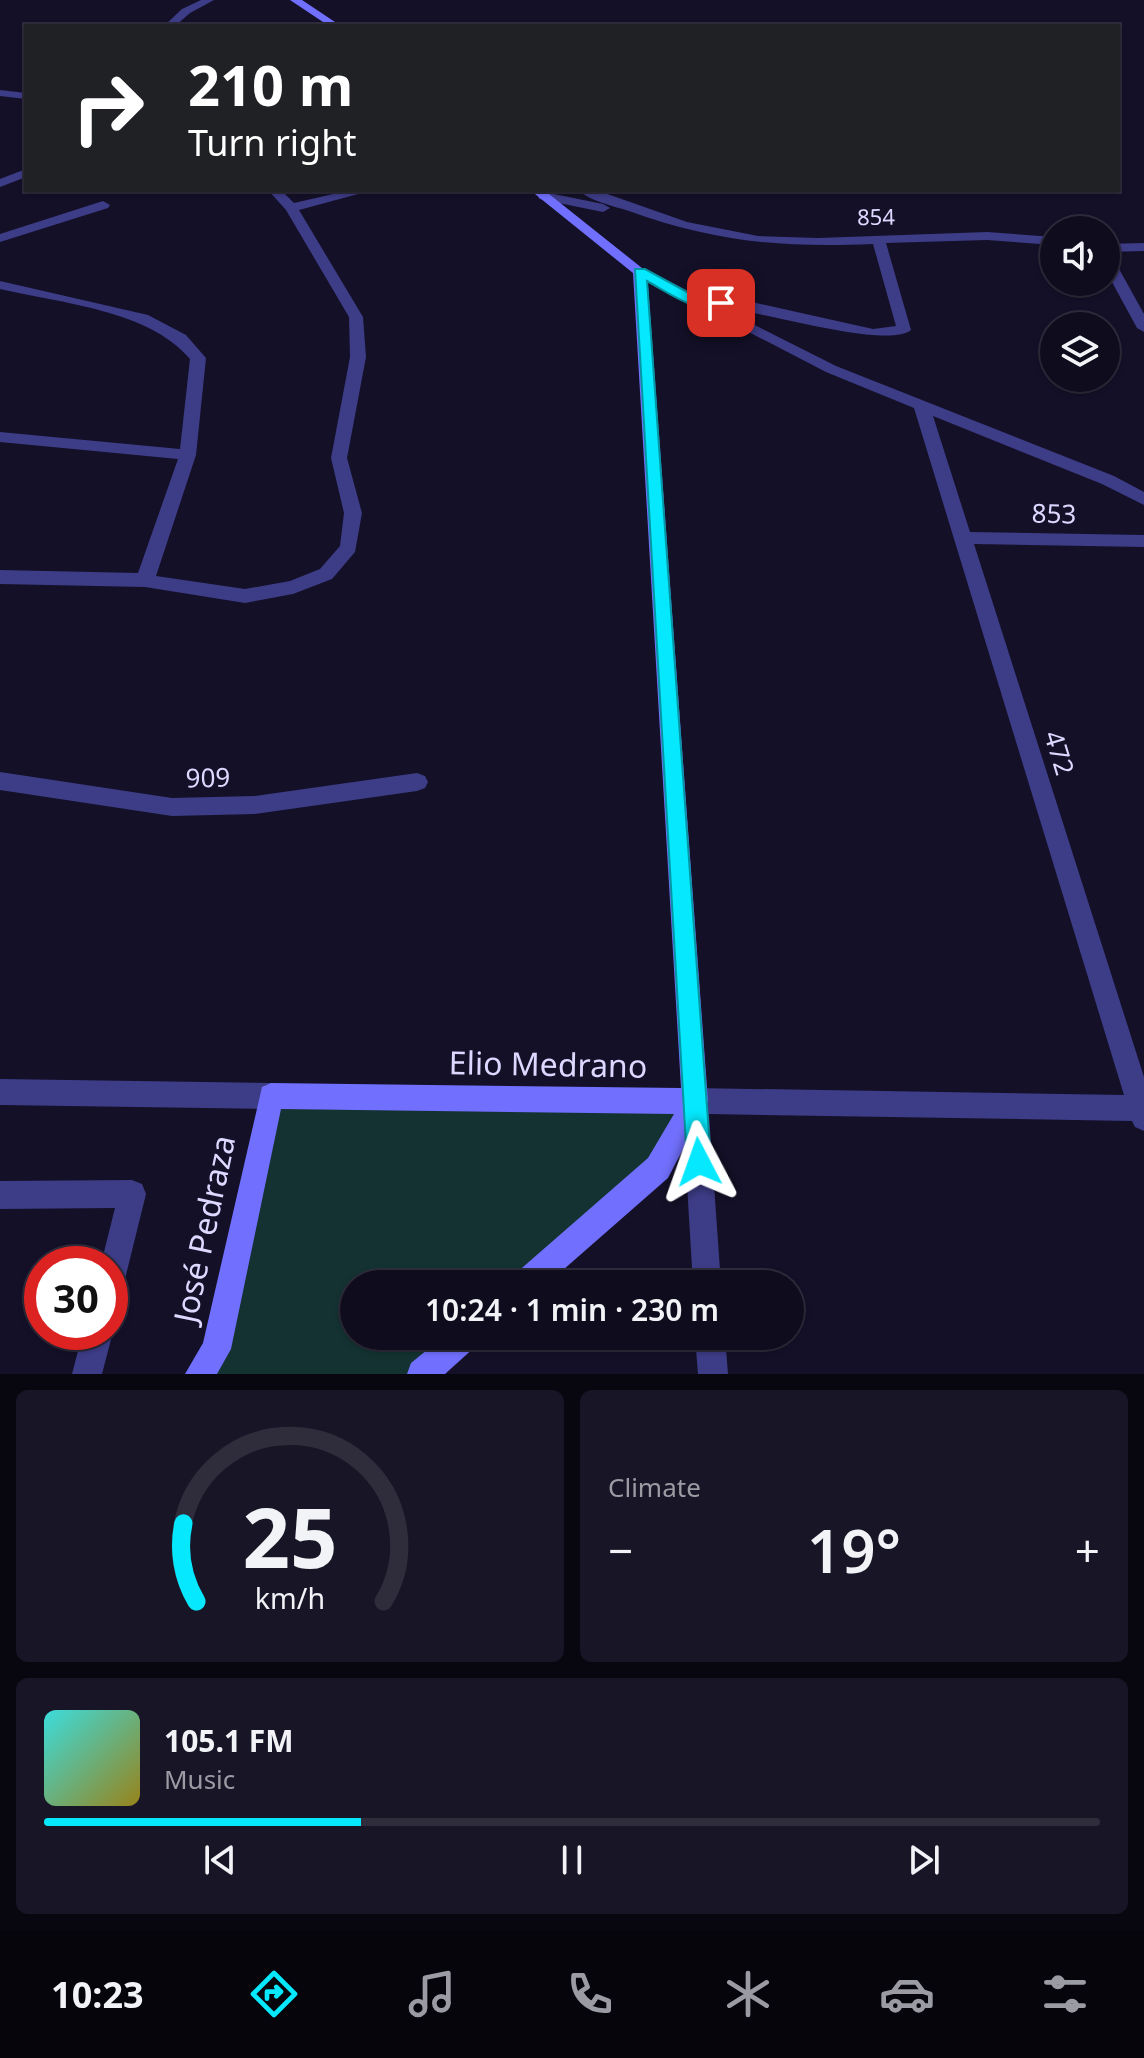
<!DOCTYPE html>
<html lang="en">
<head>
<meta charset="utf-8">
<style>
	:root { --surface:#0f0c1e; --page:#181527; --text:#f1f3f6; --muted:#9b9ba4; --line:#2f2c3c; --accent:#05e8fd }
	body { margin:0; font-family:"Noto Sans",sans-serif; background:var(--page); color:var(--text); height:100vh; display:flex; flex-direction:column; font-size:30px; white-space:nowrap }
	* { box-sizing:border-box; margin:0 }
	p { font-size:26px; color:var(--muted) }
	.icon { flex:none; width:44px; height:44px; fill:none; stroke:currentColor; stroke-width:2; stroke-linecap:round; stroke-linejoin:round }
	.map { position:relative; height:1374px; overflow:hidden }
	.panel { display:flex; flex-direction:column; gap:16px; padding:16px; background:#080710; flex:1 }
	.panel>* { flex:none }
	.top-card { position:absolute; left:24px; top:24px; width:1096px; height:168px; border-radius:0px; box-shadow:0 2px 6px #0004,0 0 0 2px var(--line); background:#202124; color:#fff; overflow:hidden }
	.buttons { position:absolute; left:1040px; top:216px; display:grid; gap:16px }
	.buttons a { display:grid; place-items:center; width:80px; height:80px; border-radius:50%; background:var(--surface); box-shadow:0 2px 6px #0004,0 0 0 2px var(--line); font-size:40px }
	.speed { position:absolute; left:24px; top:1246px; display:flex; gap:16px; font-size:40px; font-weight:700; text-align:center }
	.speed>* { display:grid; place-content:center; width:104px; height:104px; border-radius:50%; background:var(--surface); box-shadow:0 2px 6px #0004,0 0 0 2px var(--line); line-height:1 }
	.speed .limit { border:12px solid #d22; background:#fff; color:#111 }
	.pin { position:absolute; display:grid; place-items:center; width:68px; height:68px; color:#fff; margin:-34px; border-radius:16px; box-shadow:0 4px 12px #0006 }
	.me { position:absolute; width:88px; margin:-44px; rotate:356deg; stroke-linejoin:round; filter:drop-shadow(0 0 6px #0008) }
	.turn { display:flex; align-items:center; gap:28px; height:168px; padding:0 32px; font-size:36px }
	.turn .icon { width:104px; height:104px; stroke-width:2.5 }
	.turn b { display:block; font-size:56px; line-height:68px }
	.big { font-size:60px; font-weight:600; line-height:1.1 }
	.panel .card { flex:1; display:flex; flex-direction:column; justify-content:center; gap:12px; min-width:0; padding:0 28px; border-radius:12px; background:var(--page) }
	.panel .dial { align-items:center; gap:0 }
	.dial svg { height:208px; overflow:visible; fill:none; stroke:var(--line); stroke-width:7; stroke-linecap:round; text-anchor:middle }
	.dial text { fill:var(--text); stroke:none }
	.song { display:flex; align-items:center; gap:24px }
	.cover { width:96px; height:96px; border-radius:12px; background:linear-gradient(135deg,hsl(180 70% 55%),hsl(50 70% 35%)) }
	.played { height:8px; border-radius:4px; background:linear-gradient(90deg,var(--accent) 30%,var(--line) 30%) }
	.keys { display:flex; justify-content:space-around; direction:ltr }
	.heat { display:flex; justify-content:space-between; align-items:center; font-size:44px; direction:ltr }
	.panel .tiles { flex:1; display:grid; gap:16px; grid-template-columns:1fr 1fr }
	.card:last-child { grid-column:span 2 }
	.trip { position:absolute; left:340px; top:1270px; width:464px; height:80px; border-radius:40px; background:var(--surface); box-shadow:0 2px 6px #0004,0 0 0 2px var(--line); font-weight:600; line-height:80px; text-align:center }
	.menu { display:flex; height:128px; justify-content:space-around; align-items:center; background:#06050c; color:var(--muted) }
	.menu .icon { width:56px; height:56px }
	.menu .selected { color:var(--accent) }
	.menu b { font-size:36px; color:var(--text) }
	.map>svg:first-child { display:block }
</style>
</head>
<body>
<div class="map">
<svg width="1144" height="1374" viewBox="0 0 1144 1374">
	<rect width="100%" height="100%" fill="#141028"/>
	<polygon fill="#133231" points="271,1096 695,1101 658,1168 525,1284 354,1284 354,1336 466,1336 422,1374 200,1374"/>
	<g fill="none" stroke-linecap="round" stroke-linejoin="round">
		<polygon fill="#3d3c87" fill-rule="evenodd" points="103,201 110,205 108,208 0,242 0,234"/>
		<g fill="#3d3c87" fill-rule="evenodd">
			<polygon points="201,0 214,0 190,13 175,26 164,26 182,9"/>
			<polygon points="0,90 26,93 26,99 0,96"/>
			<polygon points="26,169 26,177 0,187 0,179"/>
			<path d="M 268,190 L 281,190 L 294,203 L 351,190 L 373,190 L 299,210 L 363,317 L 366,357 L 347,458 L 362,513 L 355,552 L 332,579 L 293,594 L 245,603 L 145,587 L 0,584 L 0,570 L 138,573 L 178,459 L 0,442 L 0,432 L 180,449 L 190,359 C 149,310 60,303 0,289 L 0,281 L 148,315 L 186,335 L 206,358 L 196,455 L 156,576 L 245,589 L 290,581 L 320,569 L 340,546 L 344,513 L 331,458 L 350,357 L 349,317 L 286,210 Z"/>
			<path d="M 578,190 L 596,190 L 687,222 L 758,236 L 818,238 L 987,232 L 1054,237 L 1054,245 L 987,240 L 886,243 L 911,330 C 887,350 760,310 721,308 L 836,366 L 1114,476 L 1144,492 L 1144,505 L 1102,484 L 933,416 L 970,532 L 1144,535 L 1144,547 L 974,544 L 1144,1077 L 1144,1131 L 1135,1127 L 1132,1121 L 709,1114 L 721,1284 L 693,1284 L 682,1101 L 686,1092 L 695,1088 L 1124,1095 L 914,408 L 826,372 L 633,272 L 645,269 L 702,298 L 747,301 L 873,329 L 896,326 L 873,244 C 782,248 715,242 629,211 C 613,206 590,201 578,190 Z"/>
			<polygon points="544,192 603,204 610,208 603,212 539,199 538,196"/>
			<polygon points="1144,243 1144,251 1106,252 1106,244"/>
			<polygon points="1106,254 1113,258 1144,314 1144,332 1137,328 1106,271"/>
			<polygon points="0,772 172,798 255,796 417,773 425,776 428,782 425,788 417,791 255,814 172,816 0,790"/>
			<polygon points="0,1079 271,1083 280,1087 284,1096 280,1105 271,1109 0,1105"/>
			<polygon points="132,1180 142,1184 146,1194 124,1283 120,1293 110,1297 110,1264 101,1264 115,1208 0,1209 0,1181"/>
			<polygon points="110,1326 113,1332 102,1374 72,1374 83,1332 110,1332"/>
			<polygon points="695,1336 725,1336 728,1374 698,1374"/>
		</g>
		<g fill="#7170fe" fill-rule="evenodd">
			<polygon points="290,0 302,0 341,26 329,26"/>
			<polygon points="530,190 544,190 647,272 708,1101 668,1178 547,1284 511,1284 515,1274 648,1158 674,1114 281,1109 231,1349 217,1374 185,1374 203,1343 262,1087 271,1083 681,1088 633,273"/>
			<polygon points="444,1336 481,1336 476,1346 445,1374 407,1374 411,1363"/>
		</g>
	</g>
	<path fill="#05e8fd" stroke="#0397a4" stroke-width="2" d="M 635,269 L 645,269 L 698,298 L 721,299 L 728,303 C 704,320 668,292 647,281 L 711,1162 L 708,1171 L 699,1174 L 690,1171 L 687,1162 Z"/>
	<g text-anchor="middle" stroke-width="8" stroke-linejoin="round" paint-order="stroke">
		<g font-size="22" fill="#dcd8ff" stroke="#141028">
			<text transform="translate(876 217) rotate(-1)" y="8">854</text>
		</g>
		<g font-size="26" fill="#dcd8ff" stroke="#141028">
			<text transform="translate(1054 514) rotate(1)" y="9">853</text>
			<text transform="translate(1059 753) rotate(73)" y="9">472</text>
			<text transform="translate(208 778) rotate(-1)" y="9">909</text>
		</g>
		<g font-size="32" fill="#dcd8ff" stroke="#141028">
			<text transform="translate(548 1065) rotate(1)" y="11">Elio Medrano</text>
			<text transform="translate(205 1229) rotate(-78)" y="11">José Pedraza</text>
		</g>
	</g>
</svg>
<div class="buttons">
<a><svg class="icon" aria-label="sound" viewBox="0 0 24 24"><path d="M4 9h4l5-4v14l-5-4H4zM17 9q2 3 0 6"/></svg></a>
<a><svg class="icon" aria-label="layers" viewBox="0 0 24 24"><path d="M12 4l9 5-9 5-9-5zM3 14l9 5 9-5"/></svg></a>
</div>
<div class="speed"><div class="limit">30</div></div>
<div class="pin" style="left:721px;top:303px;background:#d93025"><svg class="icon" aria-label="arrive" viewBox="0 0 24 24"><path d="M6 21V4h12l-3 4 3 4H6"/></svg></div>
<svg class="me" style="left:699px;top:1162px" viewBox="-20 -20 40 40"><path d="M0-17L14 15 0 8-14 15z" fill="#05e8fd" stroke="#fff" stroke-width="4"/></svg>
<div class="trip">10:24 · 1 min · 230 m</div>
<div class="top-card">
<div class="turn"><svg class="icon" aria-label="right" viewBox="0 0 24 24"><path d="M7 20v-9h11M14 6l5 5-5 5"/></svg><div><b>210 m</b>Turn right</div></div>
</div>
</div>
<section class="panel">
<div class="tiles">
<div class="card dial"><svg viewBox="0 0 100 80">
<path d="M14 69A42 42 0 1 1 86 69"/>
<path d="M14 69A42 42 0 0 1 9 39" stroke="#05e8fd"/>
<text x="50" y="56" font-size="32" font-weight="700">25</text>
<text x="50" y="72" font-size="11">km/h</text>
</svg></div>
<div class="card"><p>Climate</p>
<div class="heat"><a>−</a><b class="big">19°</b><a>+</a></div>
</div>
<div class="card">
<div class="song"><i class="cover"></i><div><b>105.1 FM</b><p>Music</p></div></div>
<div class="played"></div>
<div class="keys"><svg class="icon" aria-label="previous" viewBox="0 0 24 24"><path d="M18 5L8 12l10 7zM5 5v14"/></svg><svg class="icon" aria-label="pause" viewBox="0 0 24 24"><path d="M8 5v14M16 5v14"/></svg><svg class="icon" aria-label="next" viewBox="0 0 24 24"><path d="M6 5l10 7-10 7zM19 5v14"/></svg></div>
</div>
</div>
</section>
<nav class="menu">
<b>10:23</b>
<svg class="icon selected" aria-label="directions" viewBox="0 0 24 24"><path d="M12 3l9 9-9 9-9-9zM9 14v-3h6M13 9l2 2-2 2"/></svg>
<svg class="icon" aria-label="music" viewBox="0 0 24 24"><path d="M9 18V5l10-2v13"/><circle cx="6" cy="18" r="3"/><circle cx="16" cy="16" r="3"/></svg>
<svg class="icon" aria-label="phone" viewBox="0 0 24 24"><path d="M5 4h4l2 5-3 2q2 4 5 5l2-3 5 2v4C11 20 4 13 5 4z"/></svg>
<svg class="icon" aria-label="climate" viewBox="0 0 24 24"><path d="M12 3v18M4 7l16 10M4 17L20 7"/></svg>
<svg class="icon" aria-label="car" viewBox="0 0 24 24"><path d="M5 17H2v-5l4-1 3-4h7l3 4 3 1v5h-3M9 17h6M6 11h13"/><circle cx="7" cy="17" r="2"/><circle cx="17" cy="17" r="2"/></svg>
<svg class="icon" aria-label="filters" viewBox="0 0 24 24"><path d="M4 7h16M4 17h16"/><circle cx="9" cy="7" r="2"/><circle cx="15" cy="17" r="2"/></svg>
</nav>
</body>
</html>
